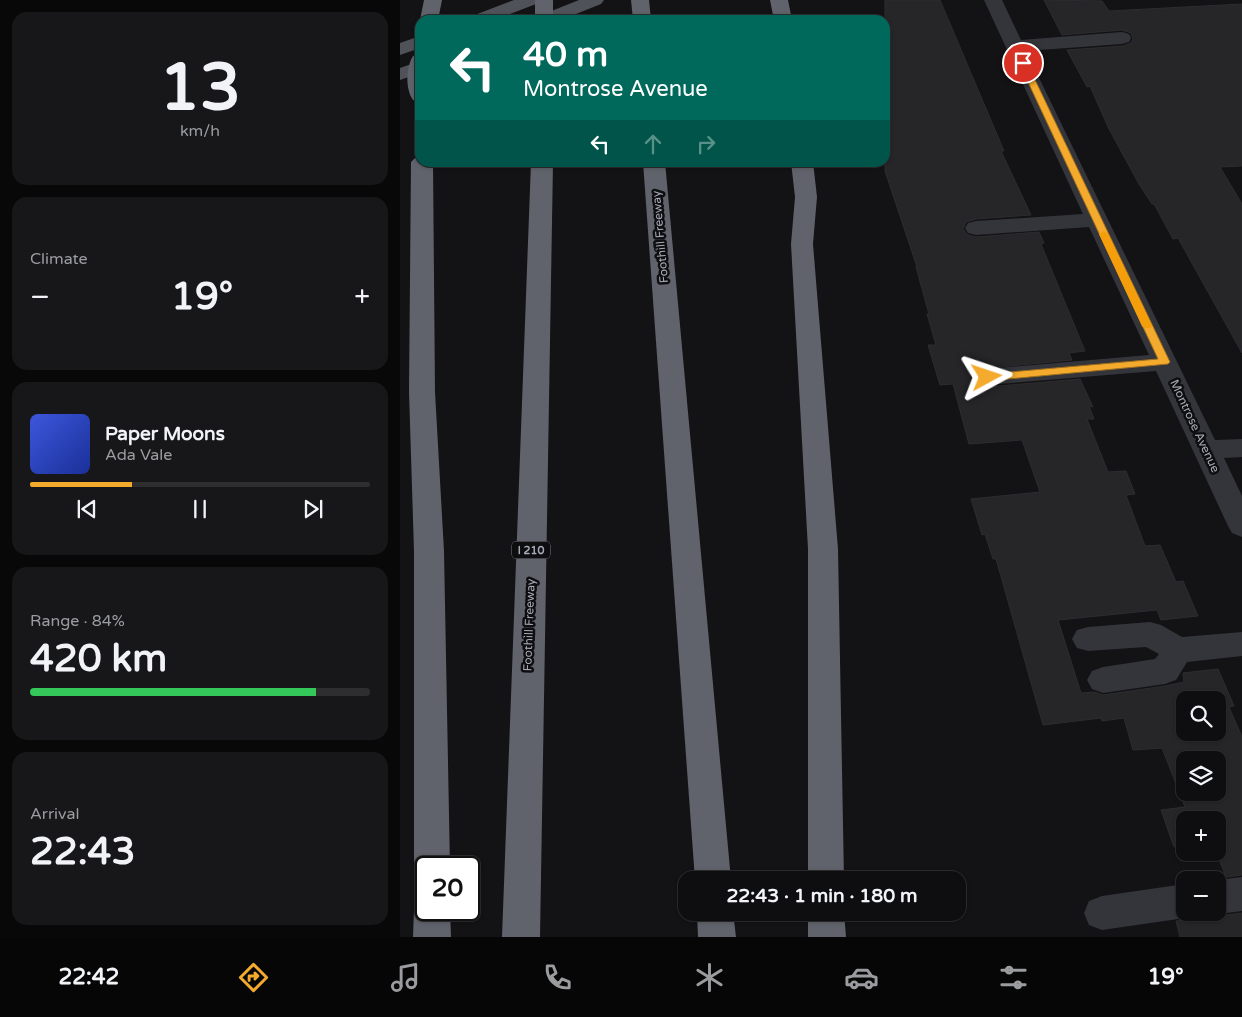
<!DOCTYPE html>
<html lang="en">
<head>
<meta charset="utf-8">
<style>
	:root { --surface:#0e0e10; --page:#171719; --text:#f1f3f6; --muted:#9b9c9f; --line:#2e2e30; --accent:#f4ab2d }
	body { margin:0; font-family:"Varela Round",sans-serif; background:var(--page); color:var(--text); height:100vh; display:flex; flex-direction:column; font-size:19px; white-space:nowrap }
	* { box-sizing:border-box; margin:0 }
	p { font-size:16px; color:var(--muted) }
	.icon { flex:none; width:28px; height:28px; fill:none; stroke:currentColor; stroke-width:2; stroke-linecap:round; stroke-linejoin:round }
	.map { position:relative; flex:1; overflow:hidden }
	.side { display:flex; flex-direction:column; gap:12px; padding:12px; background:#080809; width:400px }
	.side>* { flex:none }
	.guide { position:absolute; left:15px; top:15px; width:475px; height:152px; border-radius:15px; box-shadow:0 1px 4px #0004,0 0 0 1px var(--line); background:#00695c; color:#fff; overflow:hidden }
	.controls { position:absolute; left:776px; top:691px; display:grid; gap:10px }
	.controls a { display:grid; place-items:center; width:50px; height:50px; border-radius:10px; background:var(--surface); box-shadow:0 1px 4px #0004,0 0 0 1px var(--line); font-size:25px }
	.speed { position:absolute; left:15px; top:856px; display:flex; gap:10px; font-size:25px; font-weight:700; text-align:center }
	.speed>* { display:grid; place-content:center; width:65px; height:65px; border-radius:50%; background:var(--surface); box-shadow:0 1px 4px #0004,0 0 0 1px var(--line); line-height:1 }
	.speed .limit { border:2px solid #111; border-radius:8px; background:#fff; color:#111 }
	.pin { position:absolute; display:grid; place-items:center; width:42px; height:42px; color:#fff; margin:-21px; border:2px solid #fff; border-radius:50%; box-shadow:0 1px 5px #0007 }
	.me { position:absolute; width:55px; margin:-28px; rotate:85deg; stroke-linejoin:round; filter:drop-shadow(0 0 4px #0008) }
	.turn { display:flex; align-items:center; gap:18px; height:105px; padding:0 25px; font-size:22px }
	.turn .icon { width:65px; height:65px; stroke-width:2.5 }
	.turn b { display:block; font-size:35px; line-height:42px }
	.lanes { display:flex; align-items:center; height:48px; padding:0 25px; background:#0003; justify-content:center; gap:25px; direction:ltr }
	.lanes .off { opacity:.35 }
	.big { font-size:38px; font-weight:800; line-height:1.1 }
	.side .tile { flex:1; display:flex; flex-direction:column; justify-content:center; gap:8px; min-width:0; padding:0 18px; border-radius:15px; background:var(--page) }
	.side .dial { align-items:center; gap:0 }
	.dial b { font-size:65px; line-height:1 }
	.song { display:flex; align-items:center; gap:15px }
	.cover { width:60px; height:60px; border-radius:8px; background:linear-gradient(135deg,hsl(230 70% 55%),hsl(230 70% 35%)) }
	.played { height:5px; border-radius:2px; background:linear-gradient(90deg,var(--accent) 30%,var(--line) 30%) }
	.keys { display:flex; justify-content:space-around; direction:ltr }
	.heat { display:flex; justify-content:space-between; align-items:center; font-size:28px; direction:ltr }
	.charge { height:8px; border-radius:4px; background:linear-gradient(90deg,#34c759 84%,var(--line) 0) }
	.trip { position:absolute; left:278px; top:871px; width:288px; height:50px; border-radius:15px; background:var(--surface); box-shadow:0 1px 4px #0004,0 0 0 1px var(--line); font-weight:800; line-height:50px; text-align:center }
	.tab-bar { display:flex; height:80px; justify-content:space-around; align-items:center; background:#060606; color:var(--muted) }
	.tab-bar .icon { width:35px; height:35px }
	.tab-bar .active { color:var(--accent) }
	.tab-bar b { font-size:22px; color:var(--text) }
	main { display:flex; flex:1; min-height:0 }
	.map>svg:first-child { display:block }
</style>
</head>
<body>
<main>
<section class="side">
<div class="tile dial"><b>13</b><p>km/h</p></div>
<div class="tile"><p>Climate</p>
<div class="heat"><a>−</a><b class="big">19°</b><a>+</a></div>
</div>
<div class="tile">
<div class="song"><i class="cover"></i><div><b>Paper Moons</b><p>Ada Vale</p></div></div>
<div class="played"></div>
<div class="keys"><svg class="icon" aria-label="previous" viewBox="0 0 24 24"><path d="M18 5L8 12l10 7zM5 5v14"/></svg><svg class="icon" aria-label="pause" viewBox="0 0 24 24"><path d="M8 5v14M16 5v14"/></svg><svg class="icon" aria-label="next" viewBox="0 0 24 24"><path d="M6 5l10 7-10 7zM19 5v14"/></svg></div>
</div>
<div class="tile"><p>Range · 84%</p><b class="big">420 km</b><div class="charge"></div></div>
<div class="tile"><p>Arrival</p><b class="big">22:43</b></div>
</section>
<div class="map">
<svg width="842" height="937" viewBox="0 0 842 937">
	<rect width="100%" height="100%" fill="#131315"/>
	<g fill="#262629" stroke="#2d2d31" fill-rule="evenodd">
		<path d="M 485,0 L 540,0 L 604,151 L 601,151 L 631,215 L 576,219 L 566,222 L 563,229 L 568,235 L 576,237 L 639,232 L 644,243 L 641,244 L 685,351 L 669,353 L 672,360 L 578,369 L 572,378 L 578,385 L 587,387 L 680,379 L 693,407 L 689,406 L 694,419 L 687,419 L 708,472 L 726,471 L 735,494 L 726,495 L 745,546 L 760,545 L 776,582 L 783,581 L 798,616 L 761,620 L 757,610 L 658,620 L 681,693 L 694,692 L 703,695 L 765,686 L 784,682 L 783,673 L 818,669 L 834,706 L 829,707 L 842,737 L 842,875 L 826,877 L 816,852 L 818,852 L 818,820 L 785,820 L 785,845 L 774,847 L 761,810 L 785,807 L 762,748 L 733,750 L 724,718 L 702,721 L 701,718 L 643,725 L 596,559 L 593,559 L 585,534 L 582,535 L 571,499 L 640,492 L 622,440 L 569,444 L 553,384 L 540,385 L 528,345 L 536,345 L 527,314 L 529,314 L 516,267 L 517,267 L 485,171 ZM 785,700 L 818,700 L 818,732 L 785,732 ZM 785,760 L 818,760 L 818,792 L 785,792 Z"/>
		<polygon points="644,0 702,1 709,11 842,4 842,166 820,167 842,204 842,353 778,238 773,239 754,204 752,204 739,184 709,129 690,86 687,87 667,50 723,46 731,43 733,39 731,33 722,30 662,35"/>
		<polygon points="800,912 812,912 818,916 842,913 842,937 780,937 776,921 786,920"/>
	</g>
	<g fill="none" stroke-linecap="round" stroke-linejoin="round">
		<g fill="#34353a" fill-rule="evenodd">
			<polygon points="584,0 602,0 621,40 722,32 729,34 731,38 729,42 722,44 626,51 815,440 842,439 842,457 824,458 842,496 842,537 832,533 828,526 756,371 587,385 578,383 574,377 578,371 587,369 749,355 689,227 576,235 568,233 565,228 568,223 576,221 683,214"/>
			<polygon points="750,622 761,625 782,637 842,632 842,656 787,662 776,680 765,684 703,693 692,689 687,680 692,671 703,667 755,659 759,654 746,647 688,651 677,648 672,639 677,630 688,627"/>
			<polygon points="842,877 842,911 818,914 814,912 818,912 818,880"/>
			<polygon points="785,884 785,912 798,912 785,918 702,930 689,925 684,913 689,901 702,896"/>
		</g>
		<g fill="#505259" fill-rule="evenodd">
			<polygon points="114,0 139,0 136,4 94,20 69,20 72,16"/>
			<polygon points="179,0 204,0 201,4 161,20 136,20 139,16"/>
			<polygon points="20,36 20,48 0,55 0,43"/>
			<polygon points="20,61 20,73 0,80 0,68"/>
		</g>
		<g fill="#60636b" fill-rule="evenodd">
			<polygon points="24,0 42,0 38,20 20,20"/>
			<rect x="135" y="0" width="18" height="20"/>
			<polygon points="231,0 249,0 251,20 233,20"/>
			<polygon points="370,0 388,0 392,20 374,20"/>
			<path d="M 20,54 L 20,102 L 13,100 C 5,89 6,67 13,56 Z"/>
			<polygon points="20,156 20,162 33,162 35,392 44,551 50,868 26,868 26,882 19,880 14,868 14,551 9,392 11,162 15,158"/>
			<polygon points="131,162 153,162 140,937 102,937"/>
			<polygon points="243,162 265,162 331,880 295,880"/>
			<polygon points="391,162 413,162 417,197 413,244 438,549 444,880 408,880 408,549 391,244 395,197"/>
			<polygon points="26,895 26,910 50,910 51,937 13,937 14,910 19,898"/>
			<polygon points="297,912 333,912 336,937 298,937"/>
			<polygon points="408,912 444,912 446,937 408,937"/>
		</g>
	</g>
	<polygon fill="#f4ab2d" stroke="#9f6f1d" points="620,62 627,63 770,362 768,364 587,381 582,377 587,374 758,359 619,63"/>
	<polygon fill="#f59e0b" points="704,231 708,234 752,326 751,328 744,328 742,326 699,234"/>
	<g text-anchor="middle" stroke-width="5" stroke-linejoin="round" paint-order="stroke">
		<rect fill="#0e0e10" stroke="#787b84" stroke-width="1" x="112" y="541.5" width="38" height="17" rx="4"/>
		<g font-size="11" font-weight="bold" fill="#a5aab6">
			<text x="131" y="554">I 210</text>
		</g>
		<g font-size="12" fill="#a5aab6" stroke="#0e0e10">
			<text transform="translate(260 237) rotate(-95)" y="4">Foothill Freeway</text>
			<text transform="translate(795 426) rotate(65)" y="4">Montrose Avenue</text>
			<text transform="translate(129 625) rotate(-88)" y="4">Foothill Freeway</text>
		</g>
	</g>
</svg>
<div class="controls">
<a><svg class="icon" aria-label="search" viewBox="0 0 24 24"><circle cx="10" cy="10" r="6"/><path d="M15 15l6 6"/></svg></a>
<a><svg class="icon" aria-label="layers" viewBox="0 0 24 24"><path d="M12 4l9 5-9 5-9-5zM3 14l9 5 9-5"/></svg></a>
<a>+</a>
<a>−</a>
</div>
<div class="speed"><div class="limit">20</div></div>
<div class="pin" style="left:623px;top:63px;background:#d93025"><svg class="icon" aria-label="arrive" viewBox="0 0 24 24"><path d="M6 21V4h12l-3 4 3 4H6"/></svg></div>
<svg class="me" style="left:587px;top:377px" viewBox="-20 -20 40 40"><path d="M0-17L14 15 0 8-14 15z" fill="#f4ab2d" stroke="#fff" stroke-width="4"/></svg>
<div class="trip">22:43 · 1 min · 180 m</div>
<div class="guide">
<div class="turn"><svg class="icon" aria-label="left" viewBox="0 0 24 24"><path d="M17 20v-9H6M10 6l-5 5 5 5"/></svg><div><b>40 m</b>Montrose Avenue</div></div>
<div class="lanes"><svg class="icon" aria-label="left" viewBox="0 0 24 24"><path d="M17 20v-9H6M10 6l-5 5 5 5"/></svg><svg class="icon off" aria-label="ahead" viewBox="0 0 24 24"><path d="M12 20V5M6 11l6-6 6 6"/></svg><svg class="icon off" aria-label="right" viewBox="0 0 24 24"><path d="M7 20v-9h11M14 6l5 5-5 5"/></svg></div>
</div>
</div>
</main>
<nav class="tab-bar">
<b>22:42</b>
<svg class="icon active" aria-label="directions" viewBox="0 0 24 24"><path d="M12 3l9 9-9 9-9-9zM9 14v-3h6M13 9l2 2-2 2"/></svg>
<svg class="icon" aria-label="music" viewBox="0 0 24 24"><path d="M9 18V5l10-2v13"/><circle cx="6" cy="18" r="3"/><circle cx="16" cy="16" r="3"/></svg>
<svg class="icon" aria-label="phone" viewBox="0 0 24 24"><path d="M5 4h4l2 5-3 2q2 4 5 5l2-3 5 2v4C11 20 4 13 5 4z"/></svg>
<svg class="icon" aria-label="climate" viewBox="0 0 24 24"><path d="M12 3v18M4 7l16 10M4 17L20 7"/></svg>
<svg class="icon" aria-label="car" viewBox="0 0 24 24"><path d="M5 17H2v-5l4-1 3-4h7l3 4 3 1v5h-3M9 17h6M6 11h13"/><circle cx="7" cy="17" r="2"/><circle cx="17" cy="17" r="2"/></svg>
<svg class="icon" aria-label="filters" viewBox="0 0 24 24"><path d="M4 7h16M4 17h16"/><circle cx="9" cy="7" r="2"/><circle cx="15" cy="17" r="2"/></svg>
<b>19°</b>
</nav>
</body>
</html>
